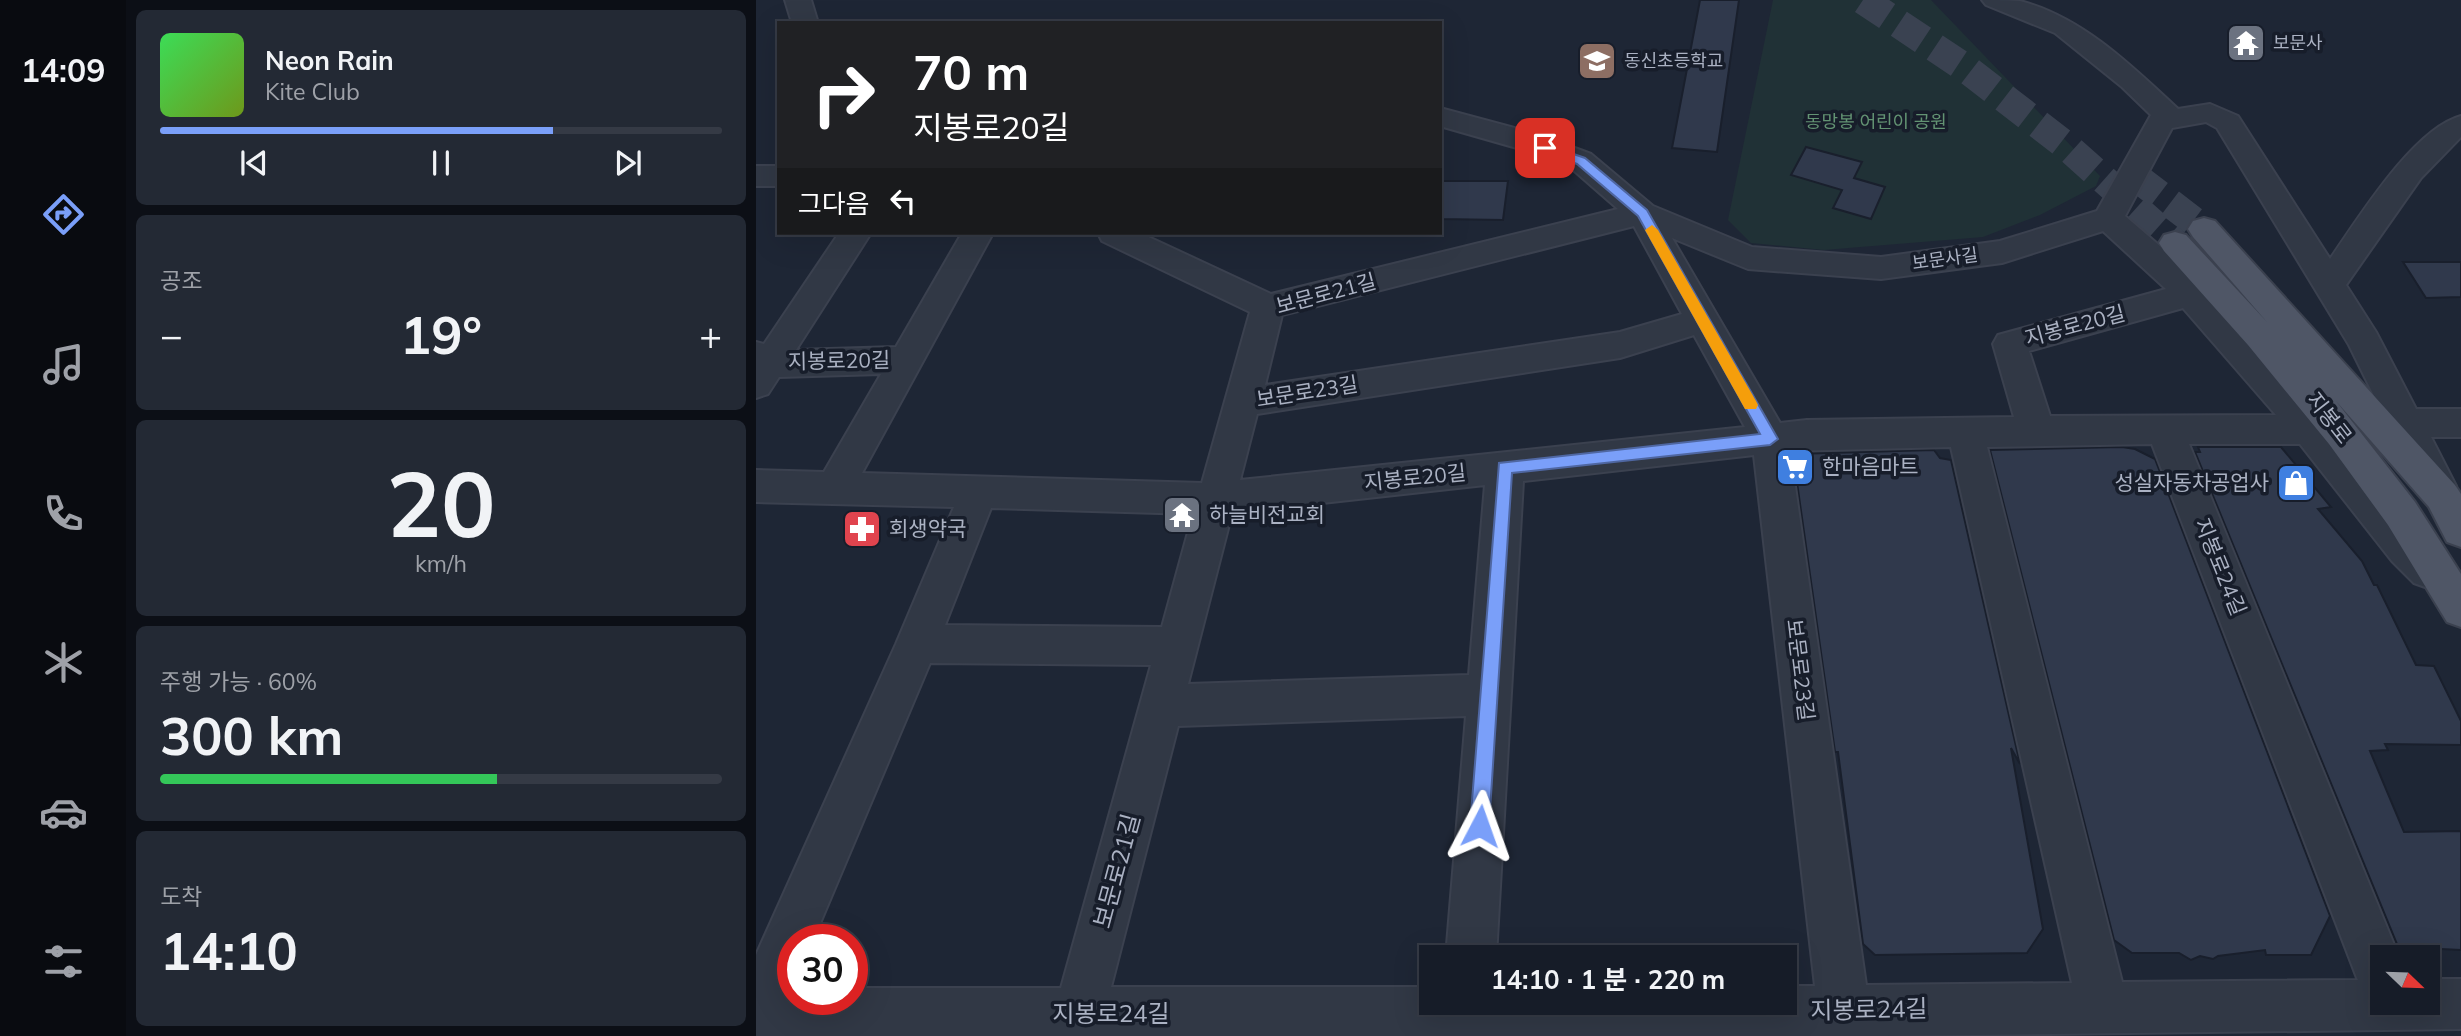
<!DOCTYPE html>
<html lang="ko">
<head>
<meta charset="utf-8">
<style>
	:root { --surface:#161c28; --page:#232934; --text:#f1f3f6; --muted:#9ea1a8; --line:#353a45; --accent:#7a9ff9 }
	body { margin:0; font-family:Mulish,"Noto Sans KR",sans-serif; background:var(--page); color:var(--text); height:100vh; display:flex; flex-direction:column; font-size:26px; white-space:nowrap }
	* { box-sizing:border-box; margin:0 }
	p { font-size:23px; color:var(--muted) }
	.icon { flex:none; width:38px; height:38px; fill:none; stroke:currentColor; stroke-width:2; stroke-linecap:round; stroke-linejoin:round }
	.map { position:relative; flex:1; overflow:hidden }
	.panel { display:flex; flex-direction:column; gap:10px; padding:10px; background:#0c0f16; width:630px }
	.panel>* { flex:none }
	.banner { position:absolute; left:21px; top:21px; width:665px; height:214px; border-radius:0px; box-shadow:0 7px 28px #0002,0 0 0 2px var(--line); background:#202124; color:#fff; overflow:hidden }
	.needle { width:46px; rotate:113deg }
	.fabs { position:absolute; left:1614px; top:945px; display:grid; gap:14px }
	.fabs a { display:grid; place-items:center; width:70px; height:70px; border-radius:0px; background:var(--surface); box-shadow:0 7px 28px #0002,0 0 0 2px var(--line); font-size:35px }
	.speed { position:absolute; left:21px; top:924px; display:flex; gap:14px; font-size:35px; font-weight:700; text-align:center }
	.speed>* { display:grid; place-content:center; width:91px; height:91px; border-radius:50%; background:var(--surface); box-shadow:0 7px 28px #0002,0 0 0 2px var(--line); line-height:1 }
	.speed .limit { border:10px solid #d22; background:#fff; color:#111 }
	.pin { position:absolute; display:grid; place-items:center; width:60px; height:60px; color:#fff; margin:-30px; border-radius:14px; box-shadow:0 4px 10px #0006 }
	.me { position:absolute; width:77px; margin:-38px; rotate:4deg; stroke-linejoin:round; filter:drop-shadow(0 0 5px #0008) }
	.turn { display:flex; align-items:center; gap:24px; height:147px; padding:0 21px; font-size:32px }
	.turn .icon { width:91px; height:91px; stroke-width:2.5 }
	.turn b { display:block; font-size:49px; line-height:60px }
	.then { display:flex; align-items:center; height:66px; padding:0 21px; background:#0003; gap:14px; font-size:26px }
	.big { font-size:52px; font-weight:700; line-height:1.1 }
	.panel .card { flex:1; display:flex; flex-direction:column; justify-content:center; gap:10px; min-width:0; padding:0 24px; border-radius:10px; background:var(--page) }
	.panel .dial { align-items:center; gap:0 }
	.dial b { font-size:91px; line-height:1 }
	.song { display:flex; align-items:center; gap:21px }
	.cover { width:84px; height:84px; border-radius:10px; background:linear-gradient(135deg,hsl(130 70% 55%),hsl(80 70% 35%)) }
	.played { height:7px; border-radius:4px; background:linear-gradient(90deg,var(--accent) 70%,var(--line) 70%) }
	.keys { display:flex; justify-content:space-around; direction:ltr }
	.heat { display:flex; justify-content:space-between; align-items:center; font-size:38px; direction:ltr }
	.charge { height:10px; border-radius:5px; background:linear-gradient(90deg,#34c759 60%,var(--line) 0) }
	.trip { position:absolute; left:663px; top:945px; width:378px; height:70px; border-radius:0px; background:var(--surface); box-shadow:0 7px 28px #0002,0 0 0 2px var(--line); font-weight:700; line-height:70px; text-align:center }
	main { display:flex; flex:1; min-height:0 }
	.dock { display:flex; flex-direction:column; width:126px; justify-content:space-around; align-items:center; background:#090b10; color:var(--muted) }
	.dock .icon { width:49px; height:49px }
	.dock .selected { color:var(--accent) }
	.dock b { font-size:32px; color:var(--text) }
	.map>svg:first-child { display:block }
</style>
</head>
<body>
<main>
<nav class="dock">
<b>14:09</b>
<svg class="icon selected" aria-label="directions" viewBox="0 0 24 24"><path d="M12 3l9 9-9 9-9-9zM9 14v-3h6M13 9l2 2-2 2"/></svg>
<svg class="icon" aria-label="music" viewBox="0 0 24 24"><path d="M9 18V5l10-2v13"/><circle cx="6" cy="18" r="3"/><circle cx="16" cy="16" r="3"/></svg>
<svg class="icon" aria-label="phone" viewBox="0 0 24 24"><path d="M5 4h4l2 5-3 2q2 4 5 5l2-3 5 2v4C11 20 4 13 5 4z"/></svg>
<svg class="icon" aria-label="climate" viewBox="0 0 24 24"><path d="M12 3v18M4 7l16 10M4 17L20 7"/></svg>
<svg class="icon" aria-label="car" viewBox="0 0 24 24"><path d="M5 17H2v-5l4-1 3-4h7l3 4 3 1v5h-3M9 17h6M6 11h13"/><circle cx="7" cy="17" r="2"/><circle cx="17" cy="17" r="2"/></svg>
<svg class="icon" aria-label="filters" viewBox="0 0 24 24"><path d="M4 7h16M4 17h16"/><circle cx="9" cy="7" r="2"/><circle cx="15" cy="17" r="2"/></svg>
</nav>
<section class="panel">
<div class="card">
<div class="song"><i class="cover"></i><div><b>Neon Rain</b><p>Kite Club</p></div></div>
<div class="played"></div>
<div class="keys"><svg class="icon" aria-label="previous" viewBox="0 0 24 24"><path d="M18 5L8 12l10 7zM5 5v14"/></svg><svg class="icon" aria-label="pause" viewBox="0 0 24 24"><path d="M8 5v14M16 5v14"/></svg><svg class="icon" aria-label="next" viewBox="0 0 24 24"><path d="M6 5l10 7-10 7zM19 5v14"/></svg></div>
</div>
<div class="card"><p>공조</p>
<div class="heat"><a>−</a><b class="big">19°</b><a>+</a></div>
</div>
<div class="card dial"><b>20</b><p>km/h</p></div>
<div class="card"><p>주행 가능 · 60%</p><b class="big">300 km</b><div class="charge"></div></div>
<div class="card"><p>도착</p><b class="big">14:10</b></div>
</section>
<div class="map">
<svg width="1705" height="1036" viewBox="0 0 1705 1036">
	<rect width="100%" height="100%" fill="#1e2635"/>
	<polygon fill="#203136" points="1017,0 1175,0 1344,176 1340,186 1284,215 1227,237 1068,250 995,243 972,220"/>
	<g fill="#30394c" stroke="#191f2c" stroke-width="2">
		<polygon points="944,0 983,0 961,152 916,148"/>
		<polygon points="1050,147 1106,162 1098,178 1129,187 1115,219 1077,208 1086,190 1035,175"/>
		<polygon points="684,181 752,181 747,220 684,219"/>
		<polygon points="1647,262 1705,262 1705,297 1670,298"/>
		<polygon points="1366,447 1379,449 1399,459 1574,916 1555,955 1510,955 1509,950 1462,956 1457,959 1444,956 1435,960 1423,953 1376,953 1358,940 1234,450"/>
		<polygon points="1442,447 1525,447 1575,507 1562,509 1606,561 1618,585 1621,585 1660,665 1678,666 1705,721 1705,745 1629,744 1632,750 1614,751 1648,832 1705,831 1705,950 1665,948 1668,955 1645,954 1439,452 1444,452"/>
		<polygon points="1178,450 1184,458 1195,460 1264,764 1255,748 1287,929 1271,953 1119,955 1107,944 1082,752 1079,752 1037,454"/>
	</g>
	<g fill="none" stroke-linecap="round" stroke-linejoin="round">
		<g stroke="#3a4251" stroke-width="29" stroke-dasharray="29 14" stroke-linecap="butt">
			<polyline points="1107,0 1208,67 1308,144 1419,243"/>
			<polyline points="1380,177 1448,229"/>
		</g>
		<defs>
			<g id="minor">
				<polygon points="29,0 55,0 62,23 36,23"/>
				<path d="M 1226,0 C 1238,0 1253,0 1264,1 C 1326,17 1376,66 1422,109 L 1454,104 L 1482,116 L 1574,259 C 1602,219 1657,129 1705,116 L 1705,137 L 1665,178 L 1590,285 L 1620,332 L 1660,409 L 1705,409 L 1705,437 L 1675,437 L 1700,486 L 1694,497 L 1681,502 L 1668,497 L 1593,345 L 1461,128 L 1450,122 L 1416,128 L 1369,216 L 1427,266 L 1446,286 L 1567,420 L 1664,537 L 1686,559 L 1692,571 L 1686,583 L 1672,588 L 1658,583 L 1636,561 L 1544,444 L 1433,444 L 1643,957 L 1626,957 L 1626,1003 L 1671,1003 L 1671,979 L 1705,979 L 1705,1029 L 1132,1036 L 0,1036 L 0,955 L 140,644 L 198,507 L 0,502 L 0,470 L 68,472 L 125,374 L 23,377 L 12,394 L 0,398 L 0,342 L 8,344 L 83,233 L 115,233 L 40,350 L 140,347 L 206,233 L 237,233 L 106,473 L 446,483 L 494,312 L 346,241 L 342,233 L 384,233 L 515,294 L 862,209 L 815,168 L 761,148 L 684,126 L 684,108 L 781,134 L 835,154 L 897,206 L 996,247 L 1125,257 L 1244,241 L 1341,211 L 1395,115 L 1366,87 L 1299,33 L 1230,5 ZM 878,226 L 926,314 L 864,332 L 509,385 L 526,315 ZM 1347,231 L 1410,289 L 1242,335 L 1237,344 L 1258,417 L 1051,420 L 1024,423 L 916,238 L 992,269 L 1125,279 L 1246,263 ZM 1427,308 L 1520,415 L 1294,416 L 1273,351 ZM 938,335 L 989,427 L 484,480 L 501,414 L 864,358 ZM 1396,444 L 1601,978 L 1602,980 L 1366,982 L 1231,447 ZM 1195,447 L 1316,983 L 1110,985 L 1034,451 ZM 998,455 L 1059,986 L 1029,986 L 1029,1003 L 676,1003 L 676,987 L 355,987 L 422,726 L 710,716 L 690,957 L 740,957 L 767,481 ZM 729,485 L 713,675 L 432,684 L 476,513 ZM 235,508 L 437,514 L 406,627 L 189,625 ZM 174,663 L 395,665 L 305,988 L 96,988 L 96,999 L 37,999 L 37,940 L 57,940 Z"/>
				<rect x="0" y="166" width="23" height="20"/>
			</g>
			<polygon id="major" points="1448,218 1459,221 1699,485 1705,494 1705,547 1691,542 1673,507 1580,401 1659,502 1705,574 1705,627 1691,622 1632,525 1573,444 1492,345 1408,251 1403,243 1408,235 1419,232 1430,235 1511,322 1437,237 1432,229 1437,221"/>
		</defs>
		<use href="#minor" stroke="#3b414f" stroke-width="4"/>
		<use href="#major" stroke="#3b414f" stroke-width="4"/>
		<use href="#minor" fill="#313845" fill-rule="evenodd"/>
		<use href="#major" fill="#4f5666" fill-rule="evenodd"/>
	</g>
	<polygon fill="#7a9ff9" stroke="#4f67a2" stroke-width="2" points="789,144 829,158 891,210 1022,439 1014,445 756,473 733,826 731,833 724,836 717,833 714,826 743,463 1004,434 882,216 821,164 785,151 785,145"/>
	<polygon fill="#f59e0b" points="896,225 902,230 1000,401 1002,405 1000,409 989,409 889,230"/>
	<defs>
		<symbol id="temple-square" viewBox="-11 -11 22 22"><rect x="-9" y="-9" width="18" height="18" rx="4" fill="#6b7280" stroke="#171d2a"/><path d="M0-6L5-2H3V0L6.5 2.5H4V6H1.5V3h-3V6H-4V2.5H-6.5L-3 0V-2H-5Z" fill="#fff"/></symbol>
		<symbol id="school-square" viewBox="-11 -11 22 22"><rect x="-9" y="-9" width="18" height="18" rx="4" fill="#8d6e63" stroke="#171d2a"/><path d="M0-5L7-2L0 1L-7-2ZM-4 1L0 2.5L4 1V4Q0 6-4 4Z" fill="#fff"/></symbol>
		<symbol id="supermarket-square" viewBox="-11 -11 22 22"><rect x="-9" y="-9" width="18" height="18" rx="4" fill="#3f7fe0" stroke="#171d2a"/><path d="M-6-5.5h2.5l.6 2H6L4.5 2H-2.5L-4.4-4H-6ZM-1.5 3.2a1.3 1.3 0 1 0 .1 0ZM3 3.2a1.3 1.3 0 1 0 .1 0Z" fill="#fff"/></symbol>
		<symbol id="shop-square" viewBox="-11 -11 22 22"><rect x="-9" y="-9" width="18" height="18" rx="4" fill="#3f7fe0" stroke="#171d2a"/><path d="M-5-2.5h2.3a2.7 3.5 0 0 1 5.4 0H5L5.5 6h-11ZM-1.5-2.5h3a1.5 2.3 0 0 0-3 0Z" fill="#fff"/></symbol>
		<symbol id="pharmacy-square" viewBox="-11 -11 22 22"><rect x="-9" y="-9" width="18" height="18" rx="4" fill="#e0444e" stroke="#171d2a"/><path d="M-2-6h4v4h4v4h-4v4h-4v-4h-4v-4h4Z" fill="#fff"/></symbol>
	</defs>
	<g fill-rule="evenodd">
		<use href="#temple-square" x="1468" y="21" width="44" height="44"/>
		<use href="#school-square" x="819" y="39" width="44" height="44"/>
		<use href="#supermarket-square" x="1017" y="445" width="44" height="44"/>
		<use href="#shop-square" x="1518" y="461" width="44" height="44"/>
		<use href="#temple-square" x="404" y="493" width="44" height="44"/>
		<use href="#pharmacy-square" x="84" y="507" width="44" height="44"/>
	</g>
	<g text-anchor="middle" stroke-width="7" stroke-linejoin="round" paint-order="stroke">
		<g font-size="18" fill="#abb2c3" stroke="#171d2a" text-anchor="start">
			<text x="1517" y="49">보문사</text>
			<text x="868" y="67">동신초등학교</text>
		</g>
		<g font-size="18" fill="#639373" stroke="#171d2a">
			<text x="1120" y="128">동망봉 어린이 공원</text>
		</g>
		<g font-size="18" fill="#abb2c3" stroke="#171d2a">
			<text transform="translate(1189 259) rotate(-8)" y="6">보문사길</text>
		</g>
		<g font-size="21" fill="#abb2c3" stroke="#171d2a">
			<text transform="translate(570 294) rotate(-15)" y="7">보문로21길</text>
			<text transform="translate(1319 326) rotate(-15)" y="7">지봉로20길</text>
			<text transform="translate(83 361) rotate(-1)" y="7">지봉로20길</text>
			<text transform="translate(551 392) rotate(-9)" y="7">보문로23길</text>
			<text transform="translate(1573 418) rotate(52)" y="7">지봉로</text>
			<text transform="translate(659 478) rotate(-6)" y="7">지봉로20길</text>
			<text transform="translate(1464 567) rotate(68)" y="7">지봉로24길</text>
			<text transform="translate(1044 670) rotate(83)" y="7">보문로23길</text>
		</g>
		<g font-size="21" fill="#abb2c3" stroke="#171d2a" text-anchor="start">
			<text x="1066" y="474">한마음마트</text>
			<text x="1513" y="490" text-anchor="end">성실자동차공업사</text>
			<text x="453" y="522">하늘비전교회</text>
			<text x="133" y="536">회생약국</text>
		</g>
		<g font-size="24" fill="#abb2c3" stroke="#171d2a">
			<text transform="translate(361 871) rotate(-75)" y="8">보문로21길</text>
			<text transform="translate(1113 1010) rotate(-1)" y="8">지봉로24길</text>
			<text x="355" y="1022">지봉로24길</text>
		</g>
	</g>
</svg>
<div class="fabs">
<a><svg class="needle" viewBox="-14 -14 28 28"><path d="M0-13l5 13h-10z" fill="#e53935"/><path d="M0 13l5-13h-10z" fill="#9ea1a8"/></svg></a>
</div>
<div class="speed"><div class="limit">30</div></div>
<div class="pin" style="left:789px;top:148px;background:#d93025"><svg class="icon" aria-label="arrive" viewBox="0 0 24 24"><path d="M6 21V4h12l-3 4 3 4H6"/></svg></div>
<svg class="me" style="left:724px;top:826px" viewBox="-20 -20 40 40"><path d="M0-17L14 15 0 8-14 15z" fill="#7a9ff9" stroke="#fff" stroke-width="4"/></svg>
<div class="trip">14:10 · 1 분 · 220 m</div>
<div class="banner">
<div class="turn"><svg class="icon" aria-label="right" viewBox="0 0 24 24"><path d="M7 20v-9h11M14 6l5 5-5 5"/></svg><div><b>70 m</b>지봉로20길</div></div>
<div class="then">그다음<svg class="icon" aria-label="left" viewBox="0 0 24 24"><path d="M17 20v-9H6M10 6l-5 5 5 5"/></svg></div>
</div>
</div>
</main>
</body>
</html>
